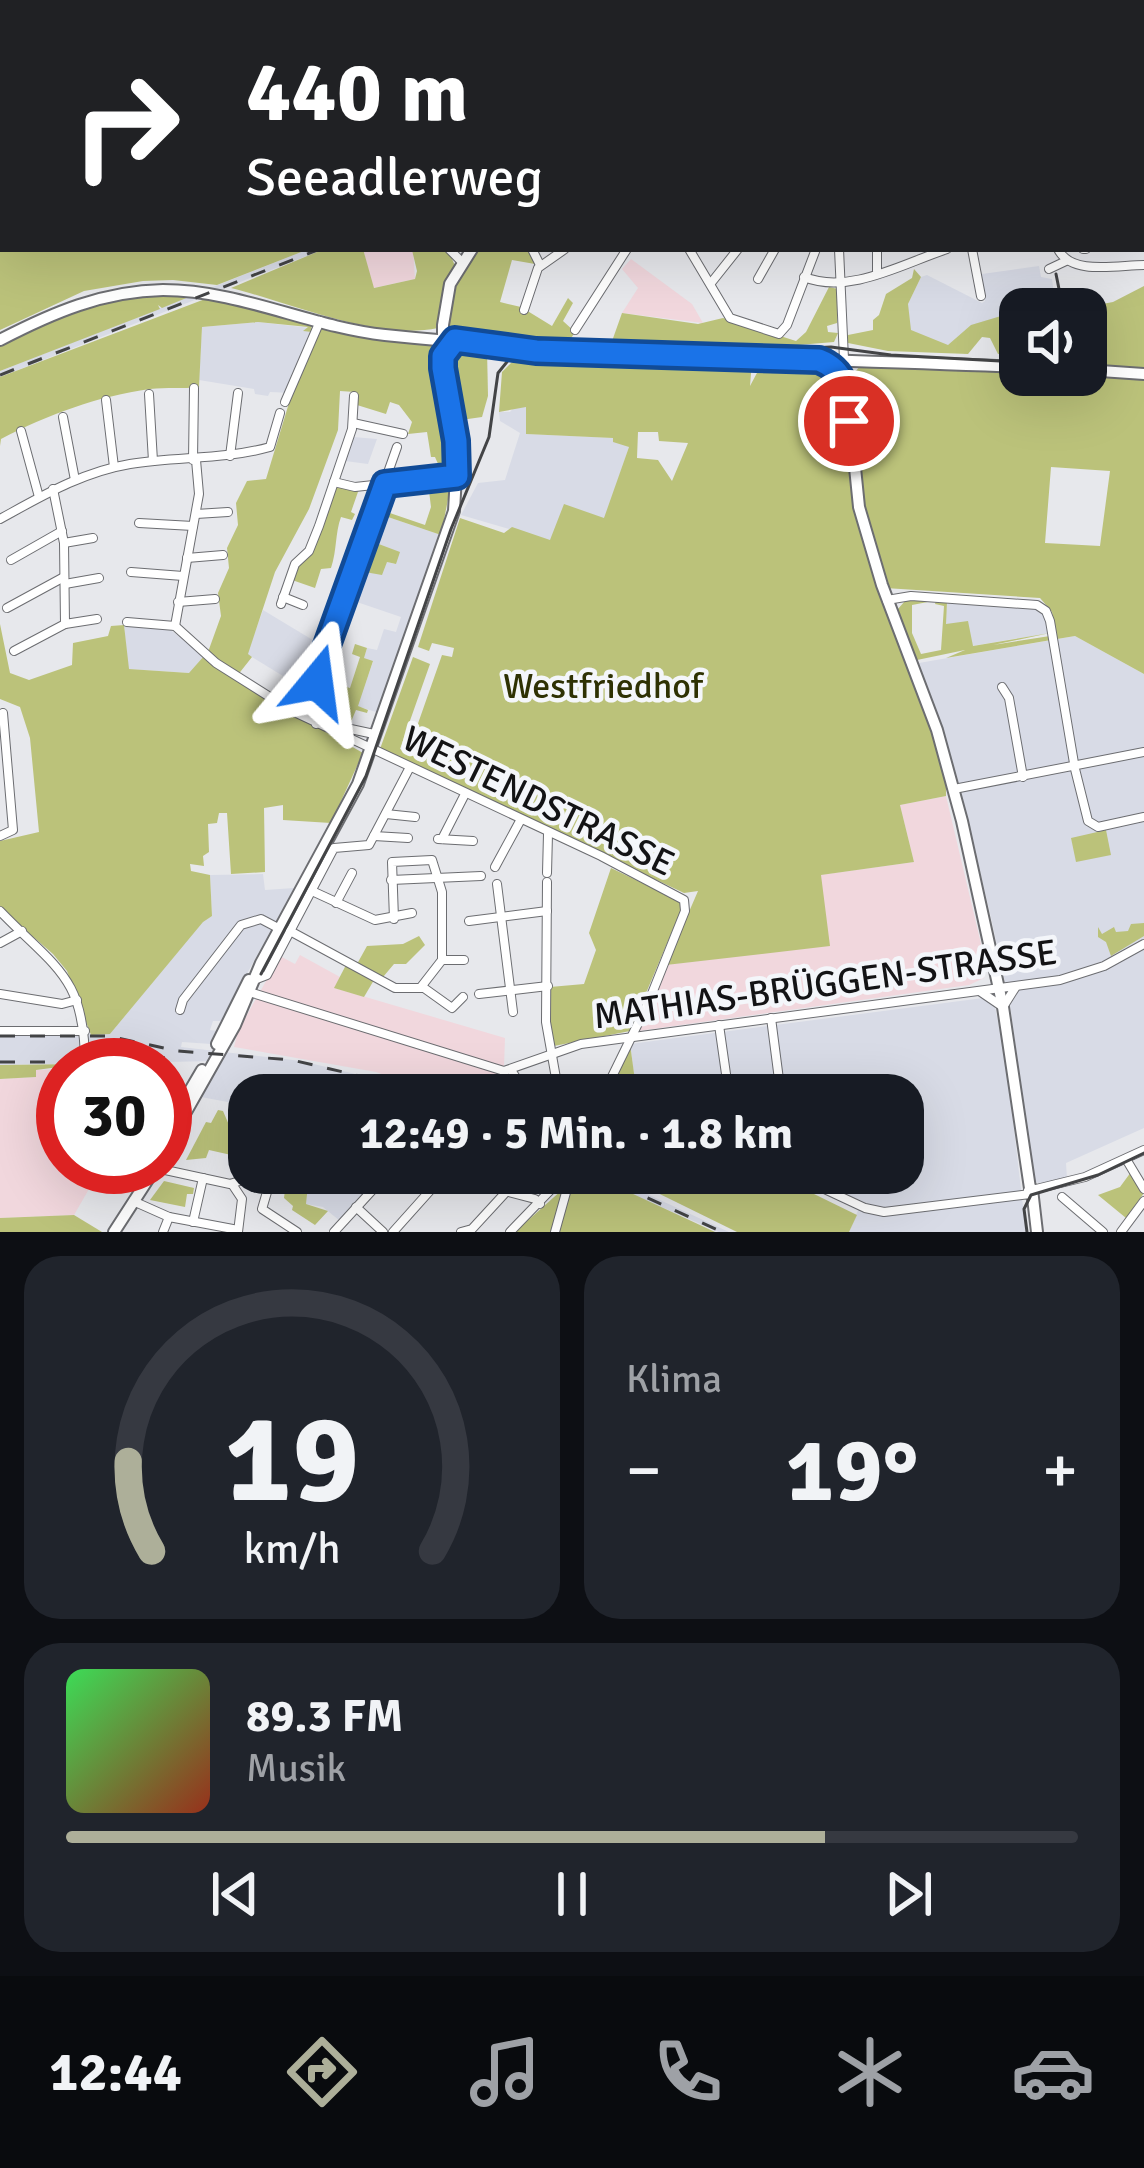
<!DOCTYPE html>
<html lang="de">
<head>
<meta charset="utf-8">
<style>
	:root { --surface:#171b24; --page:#20242c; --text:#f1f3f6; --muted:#9ea1a6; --line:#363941; --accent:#adaf99 }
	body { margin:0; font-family:Signika,sans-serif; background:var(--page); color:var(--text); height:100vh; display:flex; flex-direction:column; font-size:45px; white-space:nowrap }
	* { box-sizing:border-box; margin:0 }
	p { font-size:39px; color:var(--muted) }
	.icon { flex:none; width:66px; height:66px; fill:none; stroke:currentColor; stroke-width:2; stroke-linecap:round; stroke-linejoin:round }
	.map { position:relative; height:1232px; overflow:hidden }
	.drawer { display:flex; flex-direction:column; gap:24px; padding:24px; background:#0d0f14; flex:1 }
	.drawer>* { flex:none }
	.guide { position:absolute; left:0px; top:0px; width:1146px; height:252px; box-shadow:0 12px 48px #0002; background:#202124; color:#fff; overflow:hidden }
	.buttons { position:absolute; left:999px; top:288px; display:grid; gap:24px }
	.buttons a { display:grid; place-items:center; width:108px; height:108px; border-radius:24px; background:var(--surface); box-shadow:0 12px 48px #0002; font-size:60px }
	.speed { position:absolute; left:36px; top:1038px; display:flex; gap:24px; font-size:60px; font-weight:700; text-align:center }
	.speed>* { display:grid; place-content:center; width:156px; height:156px; border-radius:50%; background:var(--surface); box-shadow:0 12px 48px #0002; line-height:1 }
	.speed .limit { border:18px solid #d22; background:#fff; color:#111 }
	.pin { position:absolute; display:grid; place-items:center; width:102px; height:102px; color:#fff; margin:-51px; border:6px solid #fff; border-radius:50%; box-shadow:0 3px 12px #0007 }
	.me { position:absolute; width:132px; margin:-66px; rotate:16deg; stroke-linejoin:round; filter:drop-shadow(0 0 9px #0008) }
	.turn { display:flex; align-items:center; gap:42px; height:252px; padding:0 48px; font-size:54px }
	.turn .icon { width:156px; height:156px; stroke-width:2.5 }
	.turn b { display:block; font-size:84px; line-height:102px }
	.big { font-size:90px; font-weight:800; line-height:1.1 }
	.drawer .widget { flex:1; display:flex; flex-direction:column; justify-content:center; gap:18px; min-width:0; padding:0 42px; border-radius:36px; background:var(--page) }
	.drawer .dial { align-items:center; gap:0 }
	.dial svg { height:312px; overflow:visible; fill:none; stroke:var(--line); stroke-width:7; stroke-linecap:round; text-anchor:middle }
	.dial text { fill:var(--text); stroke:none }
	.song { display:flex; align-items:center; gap:36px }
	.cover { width:144px; height:144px; border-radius:18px; background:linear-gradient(135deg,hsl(130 70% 55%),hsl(10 70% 35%)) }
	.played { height:12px; border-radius:6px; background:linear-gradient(90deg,var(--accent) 75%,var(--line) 75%) }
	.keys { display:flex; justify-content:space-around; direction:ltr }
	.heat { display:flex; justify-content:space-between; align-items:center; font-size:66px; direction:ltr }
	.drawer .tiles { flex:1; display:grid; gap:24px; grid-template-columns:1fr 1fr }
	.widget:last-child { grid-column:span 2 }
	.trip { position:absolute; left:228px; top:1074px; width:696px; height:120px; border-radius:36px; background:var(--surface); box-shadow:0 12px 48px #0002; font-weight:800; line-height:120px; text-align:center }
	.tabs { display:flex; height:192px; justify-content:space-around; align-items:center; background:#090b0e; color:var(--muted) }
	.tabs .icon { width:84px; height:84px }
	.tabs .on { color:var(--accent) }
	.tabs b { font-size:54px; color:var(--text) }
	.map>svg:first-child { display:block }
</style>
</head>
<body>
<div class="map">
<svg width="1144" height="1232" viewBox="0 0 1144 1232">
	<rect width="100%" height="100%" fill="#e7e8ec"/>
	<g fill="#d8dbe6">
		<polygon points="309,249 324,249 0,377 0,371"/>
		<polygon points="1039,266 1041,277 1052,279 1056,309 1020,309 1020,329 971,335 965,353 910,335 905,310 921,277 927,275 982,303 985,301 982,274"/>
		<polygon points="258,322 319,329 292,393 270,392 268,396 255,394 254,389 199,380 202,327"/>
		<polygon points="515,406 526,407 526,434 614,438 629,447 605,518 551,541 461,515 478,483 505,480 520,433 500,421 499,412 510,412"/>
		<polygon points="353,437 377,439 368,464 345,461"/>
		<polygon points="385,516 441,535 379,713 357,706 373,662 364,658 367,648 377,650 384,629 396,632 401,617 348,599 359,571 366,573 387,562 395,564 376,544"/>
		<polygon points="947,602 1034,607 1046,616 1050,633 972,646 945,625"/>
		<polygon points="263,610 321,645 314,666 316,694 308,691 311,684 304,680 300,678 296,684 247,654"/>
		<polygon points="124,625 168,628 204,656 190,673 128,669"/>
		<polygon points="1075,636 1144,674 1144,1128 1066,1163 1067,1179 1038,1183 1034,1180 1010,1005 990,913 958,780 919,663"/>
		<polygon points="263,874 265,890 294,888 221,1021 213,1021 210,1030 218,1031 211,1044 182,1042 181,1047 301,1061 364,1076 414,1095 249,1095 249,1106 201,1097 217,1061 0,1065 0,1035 110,1034 203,921 212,916 210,875"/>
		<polygon points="983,998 995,1007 1006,1061 1026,1232 849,1232 861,1203 801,1173 903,1173 903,1095 730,1095 728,1084 637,1095 630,1044"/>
		<polygon points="308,1173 385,1173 340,1221 323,1207 306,1204"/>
		<polygon points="583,1173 602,1173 729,1232 719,1232"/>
	</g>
	<g fill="#f1d7dd">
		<polygon points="363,249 413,249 415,279 373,288"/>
		<polygon points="631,259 692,304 703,323 622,313 638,288 622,269"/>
		<polygon points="946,796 986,965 984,978 969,985 638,1031 666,965 745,955 820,875 914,862 900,805"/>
		<polygon points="300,955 340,977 335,988 505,1038 504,1067 510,1079 505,1095 439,1095 376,1072 234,1047 238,1031 280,956 295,964"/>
		<polygon points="63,1069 63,1167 87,1167 89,1189 74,1215 0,1218 0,1079 35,1077 36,1070"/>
	</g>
	<g fill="#bbc27a" fill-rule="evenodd">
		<polygon points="0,0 699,0 3,3 3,152"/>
		<polygon points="0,173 3,249 309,249 217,285 173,280 143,281 84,291 0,330"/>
		<path d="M 324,249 L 363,249 L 374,288 L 415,279 L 417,271 L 412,250 L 448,249 L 455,266 L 443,293 L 438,328 C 376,341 292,303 231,288 Z"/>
		<path d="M 475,249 L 529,249 L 535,264 L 512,260 L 500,302 L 521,307 L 552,326 L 568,298 L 573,303 L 563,321 L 575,332 L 570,340 L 528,345 L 451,330 C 440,299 459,274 475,249 Z"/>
		<polygon points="914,269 921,277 908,304 911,330 948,345 971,325 1001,316 1010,330 1020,329 1020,354 998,354 990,338 982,337 968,354 888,351 848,343 848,335 873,330 873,320 879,315 886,294 912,278"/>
		<polygon points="1144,286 1144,371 1086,367 1086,309 1075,309 1113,302"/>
		<polygon points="829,287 838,289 837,323 827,326 828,332 838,333 834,342 750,349 611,344 622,313 698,324 723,318 796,341 806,332"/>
		<polygon points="196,294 162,308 158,305 160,309 0,371 0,343 33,326 118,297"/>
		<path d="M 213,296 L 311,323 L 312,332 L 303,331 L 308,327 L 258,322 L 202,327 L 199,387 C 183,389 166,387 150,389 C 98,396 47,415 1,439 L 0,446 L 0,377 Z"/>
		<polygon points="322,327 433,345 451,470 442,473 435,457 431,457 427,432 408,434 412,422 399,405 390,402 386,414 357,405 355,392 340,391 338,430 309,509 275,572 248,654 252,657 237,676 208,652 221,616 218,593 229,568 227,548 238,525 236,503 247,481 266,479 292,393"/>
		<polygon points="450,345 487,349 488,396 482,417 461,420 455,413 447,352"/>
		<path d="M 524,350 L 752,361 L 750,386 L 758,371 L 770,370 L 767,363 L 831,370 L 843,388 L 850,468 L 946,771 L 946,796 L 900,805 L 914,862 L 821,875 L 830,946 L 666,965 L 698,891 L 684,893 L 380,749 L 413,657 L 430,664 L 400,749 L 408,752 L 442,655 L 452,657 L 454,648 L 432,643 L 429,651 L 418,647 L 460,518 L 504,533 L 512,527 L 550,540 L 564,504 L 604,518 L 629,447 L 613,442 L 613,438 L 526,434 L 526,407 L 499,412 L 502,372 ZM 638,432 L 658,432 L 659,441 L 688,443 L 672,481 L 658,460 L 637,458 Z"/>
		<path d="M 860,366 L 1020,369 L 1020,375 L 1144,376 L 1144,674 L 1075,636 L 1057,639 L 1052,612 L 1040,598 L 885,588 L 867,532 L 851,377 ZM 1051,467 L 1110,471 L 1100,546 L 1045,543 Z"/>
		<polygon points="448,481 451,484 441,535 385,516 376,543 400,552 396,564 387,562 382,575 359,571 384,511 425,525 431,507 428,483"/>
		<path d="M 335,487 L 359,489 L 351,512 L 355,514 L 352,520 L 341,517 C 335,533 337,550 331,568 L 321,569 L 315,588 L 292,580 Z"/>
		<polygon points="905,601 933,601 912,605 912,633 921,654 941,650 944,606 935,604 936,601 947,602 946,624 968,621 973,646 1050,633 993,645 1050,636 1051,640 946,658 965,650 917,660 919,669 894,602 897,610"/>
		<polygon points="0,624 10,673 29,680 72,665 73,643 108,636 111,626 124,625 129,669 189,673 204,656 236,680 363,753 331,823 283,820 283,805 264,808 265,872 231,874 227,813 219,813 217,823 208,824 209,852 203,856 204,866 190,864 191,871 210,875 212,916 203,922 110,1034 91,1035 67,971 53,954 0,908 0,841 39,832 30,738 20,707 0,699"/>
		<polygon points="355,644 367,648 364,658 373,661 358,706 368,710 367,713 356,710 350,724 335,729 337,721 342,722 347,705 325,698 321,679 350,688 360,657 352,654"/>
		<polygon points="1106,830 1111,855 1076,862 1071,838"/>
		<polygon points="611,868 684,903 630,1031 554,1046 550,1038 550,987 584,984 596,950 589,933"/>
		<polygon points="1144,923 1144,936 1111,956 1106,942 1098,937 1098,927 1102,934 1114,927 1116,932 1128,931 1131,924"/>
		<polygon points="419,936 425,945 406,964 394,964 383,977 357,964 367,946 403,944"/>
		<polygon points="346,965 374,980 364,997 334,988"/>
		<polygon points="630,1044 637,1095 607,1095"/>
		<polygon points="82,1064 36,1070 36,1077 0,1079 0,1065"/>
		<polygon points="218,1110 223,1111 229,1125 249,1121 249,1159 209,1150 206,1158 186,1160 206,1122 211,1123"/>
		<polygon points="1131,1172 1144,1193 1126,1218 1098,1195 1120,1187"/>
		<polygon points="574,1173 603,1180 715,1232 557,1232"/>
		<polygon points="617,1173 771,1173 857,1215 849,1232 737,1232"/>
		<polygon points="164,1181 194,1188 193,1194 187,1194 185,1207 150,1200"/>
		<polygon points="299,1184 308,1185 306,1204 328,1211 315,1225 292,1210 293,1206 284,1198 285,1190"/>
		<polygon points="563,1189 552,1232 515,1232"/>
		<polygon points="74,1215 102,1232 0,1232 0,1218"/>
	</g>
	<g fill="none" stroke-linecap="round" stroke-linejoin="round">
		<defs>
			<g id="minor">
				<polyline points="924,0 925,3"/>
				<polyline points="439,3 439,0"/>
				<polyline points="732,3 733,0"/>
				<polyline points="838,3 843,0"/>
				<polyline points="913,3 919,0"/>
				<polyline points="1143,94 1144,95"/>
				<polyline points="1143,104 1144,104"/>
				<polyline points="1143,139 1144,139"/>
				<polyline points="0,171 3,172"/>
				<polyline points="449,249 461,261"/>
				<polyline points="532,249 540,265"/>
				<polyline points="689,249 730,318 779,334 787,325 816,249"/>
				<polyline points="839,249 844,359"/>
				<polyline points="972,249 981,296"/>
				<path d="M 1058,249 C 1071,276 1118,265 1144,265"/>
				<polyline points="1083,249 1086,249"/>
				<polyline points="1049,269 1066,261"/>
				<polyline points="877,271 877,249"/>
				<path d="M 804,277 C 849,295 902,264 947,249"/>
				<polyline points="758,279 775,249"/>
				<polyline points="711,283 738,249"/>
				<polyline points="524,310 538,268 565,249"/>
				<polyline points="575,330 627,249"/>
				<polyline points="149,394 153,461"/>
				<polyline points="106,400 114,467"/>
				<polyline points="285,402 320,321"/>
				<polyline points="63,417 75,480"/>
				<polyline points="353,423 403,434"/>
				<polyline points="21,431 39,497"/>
				<polyline points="230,456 238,393"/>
				<polyline points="193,460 194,388"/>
				<polyline points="334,482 355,487 457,476"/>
				<polyline points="196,514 228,512"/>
				<path d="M 0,519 C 42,496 82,472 130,464 C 177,456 223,460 270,447 L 280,413"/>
				<polyline points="139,523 193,526"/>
				<polyline points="64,543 93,538"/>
				<polyline points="187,558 223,555"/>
				<polyline points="11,560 62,531"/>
				<polyline points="131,572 183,576"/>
				<polyline points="65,584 99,578"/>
				<polyline points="283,597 303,605"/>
				<polyline points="887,600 911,596 1037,605 1046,611 1050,621 1075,769 1088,821 1098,827 1144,817"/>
				<polyline points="178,602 215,599"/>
				<polyline points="281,604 295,564 309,551 319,526 352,429 354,396"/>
				<polyline points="7,608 64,577"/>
				<polyline points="127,622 175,626 216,663 292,711 601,856 684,900 685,911 649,1001 603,1095"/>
				<polyline points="65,624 97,619"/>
				<polyline points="175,626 199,494 196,460"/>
				<polyline points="14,651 65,624 64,543 53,489"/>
				<polyline points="1002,687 1009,698 1023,777"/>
				<polyline points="316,724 322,703 318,670 397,447"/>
				<polyline points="344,735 346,728 374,734"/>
				<polyline points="954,789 1144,752"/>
				<polyline points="386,814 415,817"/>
				<polyline points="0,836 13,830 3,713"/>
				<polyline points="374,836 408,838"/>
				<polyline points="438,839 473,841"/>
				<polyline points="442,839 465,794"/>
				<polyline points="495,867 520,821"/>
				<polyline points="547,873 548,834"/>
				<polyline points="391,880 481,876"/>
				<polyline points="547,882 546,1022 559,1095"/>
				<polyline points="497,884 513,1012"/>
				<polyline points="312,891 375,920 412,913"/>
				<polyline points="336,903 352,873"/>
				<path d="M 0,911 C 56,969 85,976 85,1065"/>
				<polyline points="394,919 392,862 432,860 442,892 442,960 421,987"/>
				<polyline points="469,921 547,911"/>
				<polyline points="290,931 395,988 424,988 452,1008 463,997"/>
				<polyline points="0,943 22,931"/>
				<polyline points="442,960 464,960"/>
				<polyline points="254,980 267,975 334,848 369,845 410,767"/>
				<polyline points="246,991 504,1071 581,1044 1060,980 1104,966 1144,944"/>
				<polyline points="981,992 1003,1007 1015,988"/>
				<polyline points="0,994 62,1004 77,1000"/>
				<polyline points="479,994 548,986"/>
				<polyline points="180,1010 183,1000 241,925 261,919 280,929"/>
				<polyline points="771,1018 781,1095"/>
				<polyline points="719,1025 729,1095"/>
				<polyline points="0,1031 85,1031"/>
				<polyline points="511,1070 527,1095"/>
				<polyline points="1126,1159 1144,1189"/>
				<polyline points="156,1168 230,1184 265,1173"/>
				<polyline points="263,1173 267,1192 262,1209 297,1232"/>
				<polyline points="436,1173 535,1199 540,1204"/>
				<polyline points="790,1173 865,1208 884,1212 1030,1194"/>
				<polyline points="232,1184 242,1199 238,1232"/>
				<polyline points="1028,1191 1085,1177 1144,1150"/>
				<polyline points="1062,1197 1103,1232"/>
				<polyline points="133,1201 169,1217 238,1230"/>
				<polyline points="356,1207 383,1232"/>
				<polyline points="193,1222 203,1178"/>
				<polyline points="163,1232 169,1217"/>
				<polyline points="334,1232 388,1173"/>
				<polyline points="393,1232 444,1175"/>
				<polyline points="461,1232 472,1229 506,1192"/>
				<polyline points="510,1232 567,1173"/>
				<polyline points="555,1232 567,1189 561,1180"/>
				<polyline points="1121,1232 1144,1201"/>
			</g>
			<g id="major">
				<polyline points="725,3 726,0"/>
				<path d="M 0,340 C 52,313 103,291 163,290 C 240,290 310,327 385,335 C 596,357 808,358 1020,367"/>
				<polyline points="844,359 859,507 882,585 937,730 962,821 1003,1007 1031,1195"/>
				<polyline points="1086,370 1144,374"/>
				<polyline points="217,1044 249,980"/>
				<polyline points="165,1133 202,1070"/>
				<polyline points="165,1149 235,1025 261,963 358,784 454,511 457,458 443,368 443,325 450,284 472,249"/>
				<polyline points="1032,1189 1037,1232"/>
				<polyline points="114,1232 156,1167"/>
			</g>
		</defs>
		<use href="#minor" stroke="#6c6d71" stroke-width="10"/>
		<use href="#major" stroke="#6c6d71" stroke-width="14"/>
		<use href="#minor" stroke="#fff" stroke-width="8"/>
		<use href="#major" stroke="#fff" stroke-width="10"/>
		<g stroke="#434446" stroke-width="3">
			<polyline points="1056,274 1063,309"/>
			<polyline points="261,974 366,776 451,529 489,437 498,373 515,352 544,344 747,351 831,347 891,355 1020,362"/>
			<polyline points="1027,1232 1024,1209 1031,1195 1098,1175 1144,1153"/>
		</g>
		<g stroke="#434446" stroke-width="3" stroke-dasharray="15 15" stroke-linecap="butt">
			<polyline points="701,3 703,0"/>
			<polyline points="0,375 320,249"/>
			<polyline points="0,1036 109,1036 177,1051 292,1060 356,1075 410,1095"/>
			<polyline points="0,1062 118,1062 169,1057"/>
			<polyline points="593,1173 722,1232"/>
		</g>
	</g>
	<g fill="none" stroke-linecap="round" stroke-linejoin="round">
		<defs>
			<path id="route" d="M 317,682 L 322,659 L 385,484 L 457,476 L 456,441 L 443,368 L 443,356 L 455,340 L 536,351 L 819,360 C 847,371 847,394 849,421"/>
		</defs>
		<use href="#route" stroke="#114b97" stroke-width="30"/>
		<use href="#route" stroke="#1a73e8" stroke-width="21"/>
	</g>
	<g text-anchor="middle" stroke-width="9" stroke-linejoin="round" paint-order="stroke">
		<g font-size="36" fill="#2e3103" stroke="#f4f6fa">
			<text x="603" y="698">Westfriedhof</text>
		</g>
		<g font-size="36" fill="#131315" stroke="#f4f6fa">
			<text transform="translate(539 800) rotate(26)" y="13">WESTENDSTRASSE</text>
			<text transform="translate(825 983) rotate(-8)" y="13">MATHIAS-BRÜGGEN-STRASSE</text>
		</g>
	</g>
</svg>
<div class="buttons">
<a><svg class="icon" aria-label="sound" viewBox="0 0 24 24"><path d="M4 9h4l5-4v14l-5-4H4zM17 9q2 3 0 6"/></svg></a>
</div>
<div class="speed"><div class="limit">30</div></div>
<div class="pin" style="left:849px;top:421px;background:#d93025"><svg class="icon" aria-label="arrive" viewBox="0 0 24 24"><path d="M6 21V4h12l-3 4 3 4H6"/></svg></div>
<svg class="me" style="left:317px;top:682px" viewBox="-20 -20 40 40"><path d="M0-17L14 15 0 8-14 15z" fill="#1a73e8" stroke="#fff" stroke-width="4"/></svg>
<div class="trip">12:49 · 5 Min. · 1.8 km</div>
<div class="guide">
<div class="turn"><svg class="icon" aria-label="right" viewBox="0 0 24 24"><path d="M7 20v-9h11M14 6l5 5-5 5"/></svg><div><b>440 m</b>Seeadlerweg</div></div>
</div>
</div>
<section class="drawer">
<div class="tiles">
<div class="widget dial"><svg viewBox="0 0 100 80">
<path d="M14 69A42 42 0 1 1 86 69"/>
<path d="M14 69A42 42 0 0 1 8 46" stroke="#adaf99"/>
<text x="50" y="56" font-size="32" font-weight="700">19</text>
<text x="50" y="72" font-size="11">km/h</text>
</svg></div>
<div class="widget"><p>Klima</p>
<div class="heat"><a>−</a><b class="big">19°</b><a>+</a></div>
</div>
<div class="widget">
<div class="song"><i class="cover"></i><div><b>89.3 FM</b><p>Musik</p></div></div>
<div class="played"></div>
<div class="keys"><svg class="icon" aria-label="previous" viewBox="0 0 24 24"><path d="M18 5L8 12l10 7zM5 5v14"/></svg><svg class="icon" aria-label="pause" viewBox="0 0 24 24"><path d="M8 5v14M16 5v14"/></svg><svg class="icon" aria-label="next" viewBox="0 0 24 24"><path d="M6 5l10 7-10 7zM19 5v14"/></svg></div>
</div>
</div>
</section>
<nav class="tabs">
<b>12:44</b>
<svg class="icon on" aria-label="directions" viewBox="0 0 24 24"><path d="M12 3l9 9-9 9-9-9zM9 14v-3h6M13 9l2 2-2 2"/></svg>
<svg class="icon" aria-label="music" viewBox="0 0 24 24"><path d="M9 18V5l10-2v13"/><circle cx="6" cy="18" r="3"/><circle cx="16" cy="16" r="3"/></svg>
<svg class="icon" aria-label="phone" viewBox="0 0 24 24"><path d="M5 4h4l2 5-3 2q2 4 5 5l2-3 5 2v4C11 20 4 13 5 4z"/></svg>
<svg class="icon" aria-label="climate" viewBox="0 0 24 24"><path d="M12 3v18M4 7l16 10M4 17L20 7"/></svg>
<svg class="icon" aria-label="car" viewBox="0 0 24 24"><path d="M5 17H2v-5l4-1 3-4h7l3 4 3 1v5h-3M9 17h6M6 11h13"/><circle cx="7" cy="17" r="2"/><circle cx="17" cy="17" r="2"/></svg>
</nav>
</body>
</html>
